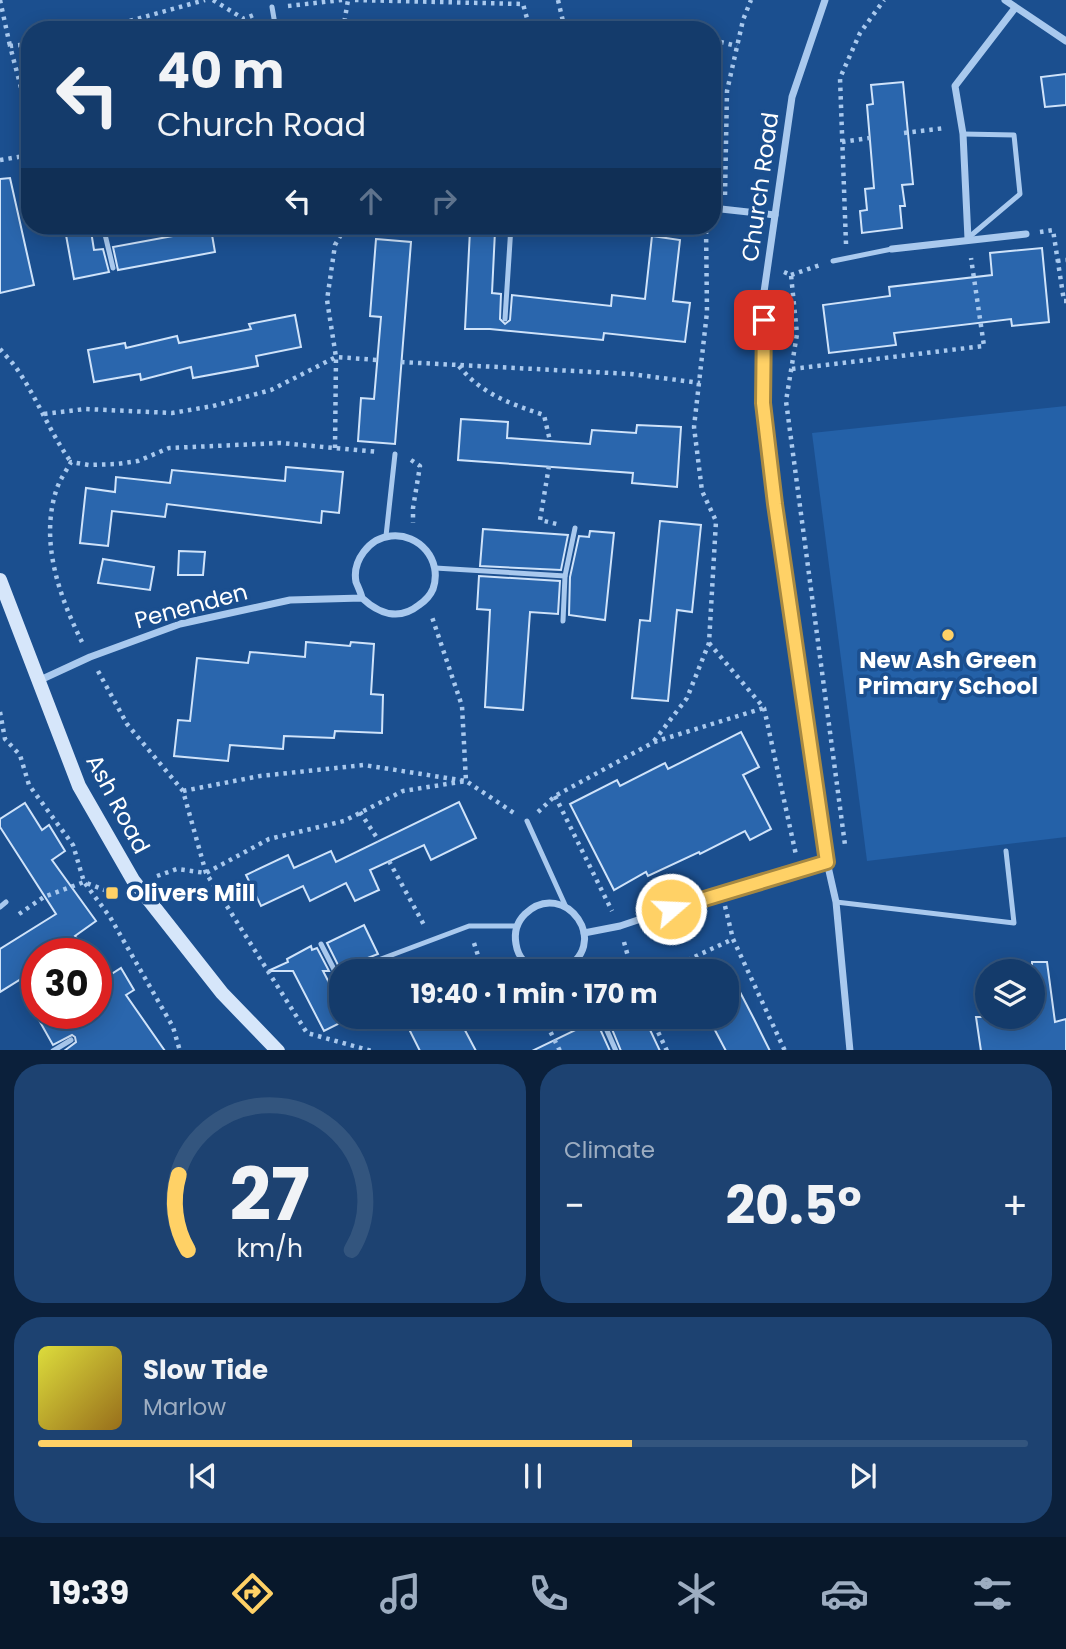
<!DOCTYPE html>
<html lang="en">
<head>
<meta charset="utf-8">
<style>
	:root { --surface:#143b6b; --page:#1d4271; --text:#f1f3f6; --muted:#9dadc1; --line:#33557e; --accent:#ffd166 }
	body { margin:0; font-family:Poppins,sans-serif; background:var(--page); color:var(--text); height:100vh; display:flex; flex-direction:column; font-size:26px; white-space:nowrap }
	* { box-sizing:border-box; margin:0 }
	p { font-size:23px; color:var(--muted) }
	.icon { flex:none; width:38px; height:38px; fill:none; stroke:currentColor; stroke-width:2; stroke-linecap:round; stroke-linejoin:round }
	.map { position:relative; height:1050px; overflow:hidden }
	.side { display:flex; flex-direction:column; gap:14px; padding:14px; background:#0b203b; flex:1 }
	.side>* { flex:none }
	.banner { position:absolute; left:21px; top:21px; width:700px; height:214px; border-radius:28px; box-shadow:0 4px 18px #0003,0 0 0 2px var(--line); background:#143b6b; color:var(--text); overflow:hidden }
	.controls { position:absolute; left:975px; top:959px; display:grid; gap:14px }
	.controls a { display:grid; place-items:center; width:70px; height:70px; border-radius:50%; background:var(--surface); box-shadow:0 4px 18px #0003,0 0 0 2px var(--line); font-size:35px }
	.speed { position:absolute; left:21px; top:938px; display:flex; gap:14px; font-size:35px; font-weight:700; text-align:center }
	.speed>* { display:grid; place-content:center; width:91px; height:91px; border-radius:50%; background:var(--surface); box-shadow:0 4px 18px #0003,0 0 0 2px var(--line); line-height:1 }
	.speed .limit { border:10px solid #d22; background:#fff; color:#111 }
	.pin { position:absolute; display:grid; place-items:center; width:60px; height:60px; color:#fff; margin:-30px; border-radius:14px; box-shadow:0 4px 10px #0006 }
	.me { position:absolute; width:77px; margin:-38px; rotate:71deg; stroke-linejoin:round; filter:drop-shadow(0 0 5px #0008) }
	.turn { display:flex; align-items:center; gap:24px; height:147px; padding:0 21px; font-size:32px }
	.turn .icon { width:91px; height:91px; stroke-width:2.5 }
	.turn b { display:block; font-size:49px; line-height:60px }
	.lanes { display:flex; align-items:center; height:66px; padding:0 21px; background:#0003; justify-content:center; gap:35px; direction:ltr }
	.lanes .off { opacity:.35 }
	.big { font-size:52px; font-weight:700; line-height:1.1 }
	.side .card { flex:1; display:flex; flex-direction:column; justify-content:center; gap:10px; min-width:0; padding:0 24px; border-radius:28px; background:var(--page) }
	.side .dial { align-items:center; gap:0 }
	.dial svg { height:182px; overflow:visible; fill:none; stroke:var(--line); stroke-width:7; stroke-linecap:round; text-anchor:middle }
	.dial text { fill:var(--text); stroke:none }
	.song { display:flex; align-items:center; gap:21px }
	.cover { width:84px; height:84px; border-radius:10px; background:linear-gradient(135deg,hsl(60 70% 55%),hsl(40 70% 35%)) }
	.played { height:7px; border-radius:4px; background:linear-gradient(90deg,var(--accent) 60%,var(--line) 60%) }
	.keys { display:flex; justify-content:space-around; direction:ltr }
	.heat { display:flex; justify-content:space-between; align-items:center; font-size:38px; direction:ltr }
	.side .tiles { flex:1; display:grid; gap:14px; grid-template-columns:1fr 1fr }
	.card:last-child { grid-column:span 2 }
	.trip { position:absolute; left:329px; top:959px; width:410px; height:70px; border-radius:28px; background:var(--surface); box-shadow:0 4px 18px #0003,0 0 0 2px var(--line); font-weight:700; line-height:70px; text-align:center }
	.menu { display:flex; height:112px; justify-content:space-around; align-items:center; background:#08182b; color:var(--muted) }
	.menu .icon { width:49px; height:49px }
	.menu .active { color:var(--accent) }
	.menu b { font-size:32px; color:var(--text) }
	.map>svg:first-child { display:block }
</style>
</head>
<body>
<div class="map">
<svg width="1066" height="1051" viewBox="0 0 1066 1051">
	<rect width="100%" height="100%" fill="#1b4f8f"/>
	<polygon fill="#2461a8" points="1066,406 1066,837 867,861 812,433"/>
	<g fill="#2a66ad" stroke="#cfe3fa" stroke-width="2">
		<polygon points="1066,74 1066,105 1045,107 1041,77"/>
		<polygon points="903,82 913,184 902,185 905,206 900,206 902,228 862,233 860,211 867,210 865,189 874,188 867,105 873,104 871,85"/>
		<polygon points="10,178 34,285 0,293 0,179"/>
		<polygon points="211,229 215,252 118,270 113,247"/>
		<polygon points="470,230 495,231 492,293 501,294 500,319 505,324 510,320 512,295 611,306 612,295 645,299 652,236 680,240 673,301 690,303 685,342 604,333 603,340 490,329 465,329"/>
		<polygon points="91,231 94,250 103,249 109,272 74,279 66,235"/>
		<polygon points="376,239 411,242 395,444 358,441 361,398 374,399 381,317 370,316"/>
		<polygon points="1042,248 1049,322 1012,326 1011,319 894,333 896,345 829,353 823,305 890,296 889,287 992,275 990,253"/>
		<polygon points="295,315 301,347 256,356 258,366 193,378 191,367 141,380 140,374 94,382 88,350 125,343 126,348 177,336 179,343 251,329 249,324"/>
		<polygon points="461,419 508,422 507,438 590,444 592,430 636,433 637,425 681,427 677,487 632,483 633,473 458,460"/>
		<polygon points="286,467 343,472 339,513 322,511 321,523 167,504 165,517 112,511 108,546 80,543 86,488 115,492 116,477 170,483 172,470 285,481"/>
		<polygon points="660,521 701,525 692,612 677,610 668,701 632,698 640,620 650,621"/>
		<polygon points="483,529 568,535 561,570 480,566"/>
		<polygon points="590,531 614,533 605,620 569,615 570,577 579,536 589,537"/>
		<polygon points="179,551 205,552 203,575 178,575"/>
		<polygon points="103,559 154,567 150,590 98,583"/>
		<polygon points="479,576 560,581 558,614 530,612 523,710 485,707 490,610 477,609"/>
		<polygon points="306,642 350,646 351,642 374,644 371,694 383,695 382,733 335,731 334,738 284,736 283,749 230,745 228,761 174,756 178,720 190,721 197,658 248,663 250,652 305,657"/>
		<polygon points="741,732 759,767 743,775 771,829 750,840 745,831 700,854 699,852 648,876 646,872 614,890 570,804 617,780 620,786 665,763 668,769"/>
		<polygon points="459,802 476,838 431,860 424,845 370,870 379,890 355,901 346,883 310,901 303,886 261,906 246,875 288,855 294,868 331,851 336,862"/>
		<polygon points="25,803 42,830 49,825 65,851 52,860 96,921 75,936 81,944 67,954 37,954 37,969 0,992 0,949 56,914 0,827 0,819"/>
		<polygon points="364,925 378,954 347,966 344,971 341,971 327,943"/>
		<polygon points="311,946 312,950 317,948 329,971 323,971 341,1006 341,1017 348,1019 324,1031 293,971 268,971 288,962 287,959"/>
		<polygon points="1032,962 1047,962 1055,1022 1066,1019 1066,1051 981,1051 976,1017 1032,1017"/>
		<polygon points="726,965 754,1019 770,1051 726,1051 708,1017 726,1017"/>
		<polygon points="121,968 134,990 126,995 165,1051 64,1051 76,1042 75,1037 72,1035 53,1045 35,1013 96,1013 96,984"/>
		<polygon points="403,1017 458,1017 476,1051 420,1051"/>
		<polygon points="607,1017 644,1017 660,1051 621,1051"/>
		<polygon points="596,1020 610,1051 532,1051"/>
	</g>
	<g fill="none" stroke-linecap="round" stroke-linejoin="round">
		<g stroke="#a9c9ee" stroke-width="4.5" stroke-dasharray="3.5 5" stroke-linecap="butt">
			<polyline points="0,0 10,46"/>
			<polyline points="213,0 244,19 256,14"/>
			<polyline points="355,0 523,4 528,22 551,30"/>
			<polyline points="558,0 565,30"/>
			<polyline points="288,6 342,0"/>
			<polyline points="97,30 205,0"/>
			<polyline points="343,30 348,0"/>
			<polyline points="566,30 596,22 630,24 664,30"/>
			<polyline points="712,40 737,46"/>
			<polyline points="30,44 10,46 30,122"/>
			<polyline points="904,133 945,128"/>
			<polyline points="842,142 870,138"/>
			<polyline points="0,160 30,155"/>
			<polyline points="725,195 727,91 743,20 751,0"/>
			<polyline points="1040,232 1053,230 1064,301 1066,301"/>
			<polyline points="846,244 840,78 860,33 884,0"/>
			<polyline points="1057,261 1066,260"/>
			<polyline points="784,272 791,275 797,334 786,401 845,845"/>
			<polyline points="791,275 820,265"/>
			<path d="M 0,349 C 7,357 15,365 21,375 C 39,403 51,434 71,462"/>
			<polyline points="401,362 631,374 700,383"/>
			<path d="M 459,366 C 481,394 511,404 544,415 L 550,441"/>
			<polyline points="792,369 984,346 971,258"/>
			<polyline points="44,414 85,409 172,413 213,406 271,390 336,357 377,360"/>
			<polyline points="335,448 336,357 327,300 335,245 346,226"/>
			<polyline points="411,460 420,466 413,508 413,523"/>
			<polyline points="549,466 540,520 561,525"/>
			<path d="M 82,642 C 59,596 40,542 56,491 C 59,481 66,471 71,462 L 89,465 L 117,464 L 138,461 L 169,448 L 280,443 L 379,452"/>
			<polyline points="709,643 764,708 796,855"/>
			<polyline points="98,671 127,724 183,791 206,873 307,1033 372,1051"/>
			<polyline points="0,712 5,739 20,755 29,785 73,845 84,882 110,917 173,1027 180,1051"/>
			<polyline points="654,741 687,698 709,643 716,521 702,491 694,427 707,312 706,226"/>
			<polyline points="183,791 260,776 364,765 466,781 462,706 432,617"/>
			<polyline points="555,796 612,911"/>
			<polyline points="360,812 379,841"/>
			<polyline points="538,812 555,796 654,742 764,708"/>
			<polyline points="389,861 424,925"/>
			<polyline points="157,876 177,869 206,873 269,839 344,821 403,791 466,781 514,813"/>
			<polyline points="725,906 733,939 785,1051"/>
			<polyline points="19,914 44,897 84,882 112,893 116,891"/>
			<polyline points="624,942 632,971"/>
			<polyline points="474,943 481,965 485,971"/>
			<polyline points="664,971 733,939"/>
			<polyline points="543,1017 560,1051"/>
			<polyline points="651,1017 667,1051"/>
		</g>
		<g stroke="#a9c9ee" stroke-width="5">
			<polyline points="272,7 276,30"/>
			<polyline points="963,134 1014,135 1020,194 968,238"/>
			<polyline points="103,226 113,268"/>
			<polyline points="104,228 117,226"/>
			<polyline points="833,261 892,249"/>
			<polyline points="505,319 511,226"/>
			<polyline points="386,536 395,454"/>
			<polyline points="435,568 565,576"/>
			<polyline points="563,621 565,576 575,528"/>
			<polyline points="527,821 566,907"/>
			<polyline points="836,902 1014,923 1006,851"/>
			<polyline points="0,907 6,902"/>
			<polyline points="321,944 341,983"/>
			<polyline points="579,958 583,971"/>
			<polyline points="349,971 469,926 517,926"/>
			<polyline points="601,1017 616,1051"/>
			<polyline points="53,1051 71,1040"/>
		</g>
		<g stroke="#a9c9ee" stroke-width="7">
			<polyline points="825,0 792,97 764,292 763,403 827,862 836,902 850,1051"/>
			<polyline points="1005,0 1066,41"/>
			<polyline points="712,208 775,215"/>
			<polyline points="968,239 963,134 955,86 1015,8"/>
			<polyline points="892,249 1026,234"/>
			<path d="M 38,681 L 90,657 L 180,624 L 290,600 L 362,598 C 379,614 399,621 419,605 C 425,601 430,596 433,589 C 443,560 419,533 391,536 C 369,538 352,561 356,582 C 358,587 361,593 362,598"/>
			<polyline points="584,933 620,926 721,892 827,862"/>
			<path d="M 540,971 C 528,967 518,958 516,944 C 514,933 517,922 525,914 C 564,876 616,946 560,971"/>
		</g>
		<polyline stroke="#d6e6fa" stroke-width="14" points="0,580 79,786 133,880 222,993 278,1051"/>
	</g>
	<g fill="none" stroke-linecap="round" stroke-linejoin="round">
		<defs>
			<polyline id="route" points="671,909 827,862 775,504 763,403 764,320"/>
		</defs>
		<use href="#route" stroke="#a68842" stroke-width="18"/>
		<use href="#route" stroke="#ffd166" stroke-width="12"/>
	</g>
	<g fill="#ffd166" stroke="#1b4f8f" stroke-width="2.5">
		<circle cx="948" cy="635" r="7"/>
		<rect x="105" y="886" width="14" height="14" rx="3.5"/>
	</g>
	<g text-anchor="middle" stroke-width="7" stroke-linejoin="round" paint-order="stroke">
		<g font-size="23" fill="#fff" stroke="#1b4f8f">
			<text transform="translate(760 187) rotate(-82)" y="8">Church Road</text>
			<text transform="translate(191 606) rotate(-15)" y="8">Penenden</text>
			<text transform="translate(118 804) rotate(62)" y="8">Ash Road</text>
		</g>
		<g font-size="23" font-weight="bold" fill="#fff" stroke="#1b4f8f">
			<text x="948" y="668">New Ash Green<tspan x="948" dy="26">Primary School</tspan></text>
			<text x="126" y="901" text-anchor="start">Olivers Mill</text>
		</g>
	</g>
</svg>
<div class="controls">
<a><svg class="icon" aria-label="layers" viewBox="0 0 24 24"><path d="M12 4l9 5-9 5-9-5zM3 14l9 5 9-5"/></svg></a>
</div>
<div class="speed"><div class="limit">30</div></div>
<div class="pin" style="left:764px;top:320px;background:#d93025"><svg class="icon" aria-label="arrive" viewBox="0 0 24 24"><path d="M6 21V4h12l-3 4 3 4H6"/></svg></div>
<svg class="me" style="left:671px;top:909px" viewBox="-20 -20 40 40"><circle r="17" fill="#ffd166" stroke="#fff" stroke-width="3"/><path d="M0-11L8 9 0 5-8 9z" fill="#fff"/></svg>
<div class="trip">19:40 · 1 min · 170 m</div>
<div class="banner">
<div class="turn"><svg class="icon" aria-label="left" viewBox="0 0 24 24"><path d="M17 20v-9H6M10 6l-5 5 5 5"/></svg><div><b>40 m</b>Church Road</div></div>
<div class="lanes"><svg class="icon" aria-label="left" viewBox="0 0 24 24"><path d="M17 20v-9H6M10 6l-5 5 5 5"/></svg><svg class="icon off" aria-label="ahead" viewBox="0 0 24 24"><path d="M12 20V5M6 11l6-6 6 6"/></svg><svg class="icon off" aria-label="right" viewBox="0 0 24 24"><path d="M7 20v-9h11M14 6l5 5-5 5"/></svg></div>
</div>
</div>
<section class="side">
<div class="tiles">
<div class="card dial"><svg viewBox="0 0 100 80">
<path d="M14 69A42 42 0 1 1 86 69"/>
<path d="M14 69A42 42 0 0 1 10 36" stroke="#ffd166"/>
<text x="50" y="56" font-size="32" font-weight="700">27</text>
<text x="50" y="72" font-size="11">km/h</text>
</svg></div>
<div class="card"><p>Climate</p>
<div class="heat"><a>−</a><b class="big">20.5°</b><a>+</a></div>
</div>
<div class="card">
<div class="song"><i class="cover"></i><div><b>Slow Tide</b><p>Marlow</p></div></div>
<div class="played"></div>
<div class="keys"><svg class="icon" aria-label="previous" viewBox="0 0 24 24"><path d="M18 5L8 12l10 7zM5 5v14"/></svg><svg class="icon" aria-label="pause" viewBox="0 0 24 24"><path d="M8 5v14M16 5v14"/></svg><svg class="icon" aria-label="next" viewBox="0 0 24 24"><path d="M6 5l10 7-10 7zM19 5v14"/></svg></div>
</div>
</div>
</section>
<nav class="menu">
<b>19:39</b>
<svg class="icon active" aria-label="directions" viewBox="0 0 24 24"><path d="M12 3l9 9-9 9-9-9zM9 14v-3h6M13 9l2 2-2 2"/></svg>
<svg class="icon" aria-label="music" viewBox="0 0 24 24"><path d="M9 18V5l10-2v13"/><circle cx="6" cy="18" r="3"/><circle cx="16" cy="16" r="3"/></svg>
<svg class="icon" aria-label="phone" viewBox="0 0 24 24"><path d="M5 4h4l2 5-3 2q2 4 5 5l2-3 5 2v4C11 20 4 13 5 4z"/></svg>
<svg class="icon" aria-label="climate" viewBox="0 0 24 24"><path d="M12 3v18M4 7l16 10M4 17L20 7"/></svg>
<svg class="icon" aria-label="car" viewBox="0 0 24 24"><path d="M5 17H2v-5l4-1 3-4h7l3 4 3 1v5h-3M9 17h6M6 11h13"/><circle cx="7" cy="17" r="2"/><circle cx="17" cy="17" r="2"/></svg>
<svg class="icon" aria-label="filters" viewBox="0 0 24 24"><path d="M4 7h16M4 17h16"/><circle cx="9" cy="7" r="2"/><circle cx="15" cy="17" r="2"/></svg>
</nav>
</body>
</html>
